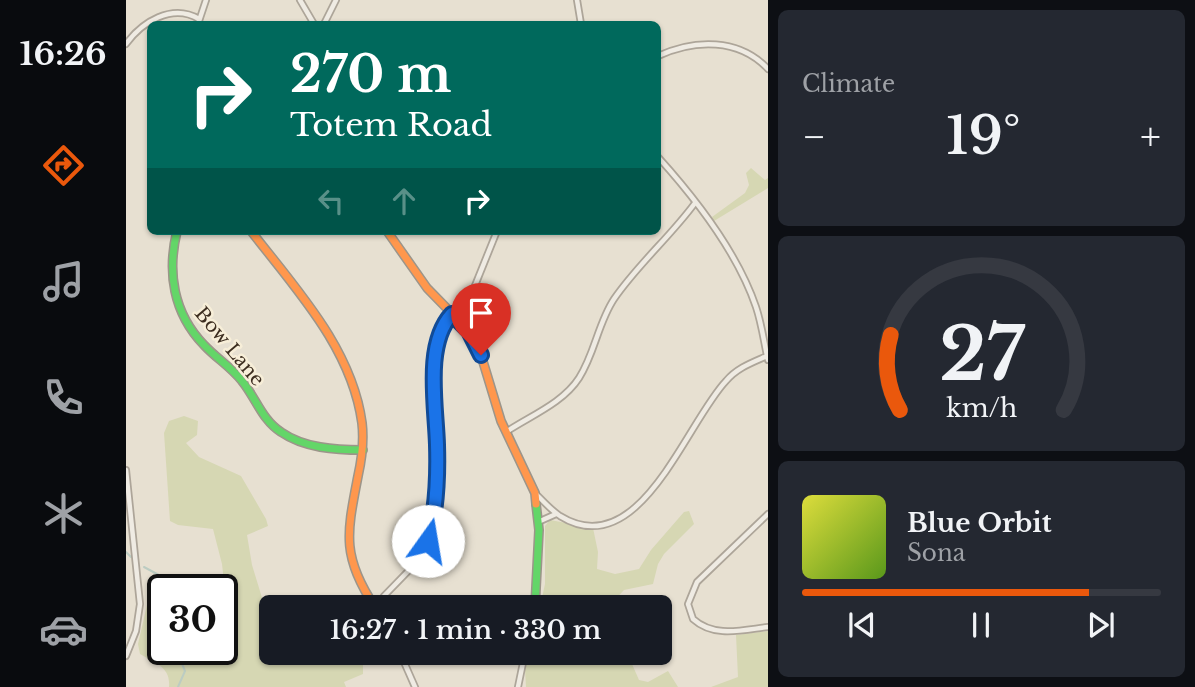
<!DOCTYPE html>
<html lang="en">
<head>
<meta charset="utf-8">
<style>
	:root { --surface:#171b24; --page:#242831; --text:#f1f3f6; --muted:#9ea1a6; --line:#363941; --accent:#ea580c }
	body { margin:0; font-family:"Libre Baskerville",serif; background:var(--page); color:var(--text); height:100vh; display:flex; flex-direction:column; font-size:26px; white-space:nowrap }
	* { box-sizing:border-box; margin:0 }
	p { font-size:23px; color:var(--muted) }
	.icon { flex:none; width:38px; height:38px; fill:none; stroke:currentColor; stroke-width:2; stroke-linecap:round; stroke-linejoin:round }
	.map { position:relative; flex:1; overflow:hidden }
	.panel { display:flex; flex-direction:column; gap:10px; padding:10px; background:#0d0f14; width:427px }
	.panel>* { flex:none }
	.top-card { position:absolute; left:21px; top:21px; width:514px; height:214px; border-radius:10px; box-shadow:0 2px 5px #0004; background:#00695c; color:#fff; overflow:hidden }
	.speed { position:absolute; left:21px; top:574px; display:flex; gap:14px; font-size:35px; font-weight:700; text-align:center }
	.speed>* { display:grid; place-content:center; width:91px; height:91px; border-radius:50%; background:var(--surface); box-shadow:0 2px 5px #0004; line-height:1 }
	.speed .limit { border:4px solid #111; border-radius:10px; background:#fff; color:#111 }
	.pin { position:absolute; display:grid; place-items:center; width:60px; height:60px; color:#fff; margin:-72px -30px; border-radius:50% 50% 50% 0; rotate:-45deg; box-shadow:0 0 7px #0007 }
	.pin .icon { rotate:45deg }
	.me { position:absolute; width:77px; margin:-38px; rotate:13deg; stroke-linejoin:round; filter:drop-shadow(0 0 5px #0008) }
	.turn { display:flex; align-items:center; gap:24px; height:147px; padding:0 28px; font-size:32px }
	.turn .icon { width:91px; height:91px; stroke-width:2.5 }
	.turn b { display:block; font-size:49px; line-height:60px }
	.lanes { display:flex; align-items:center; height:66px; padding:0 28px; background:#0003; justify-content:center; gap:35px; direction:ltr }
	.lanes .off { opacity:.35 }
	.big { font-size:52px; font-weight:600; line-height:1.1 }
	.panel .tile { flex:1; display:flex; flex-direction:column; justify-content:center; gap:10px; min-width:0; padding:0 24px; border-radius:10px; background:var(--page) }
	.panel .dial { align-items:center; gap:0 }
	.dial svg { height:182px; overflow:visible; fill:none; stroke:var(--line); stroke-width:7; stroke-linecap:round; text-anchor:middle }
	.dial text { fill:var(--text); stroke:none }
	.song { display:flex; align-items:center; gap:21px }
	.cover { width:84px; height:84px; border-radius:10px; background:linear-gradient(135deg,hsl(60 70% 55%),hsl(90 70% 35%)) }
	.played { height:7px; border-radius:4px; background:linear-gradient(90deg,var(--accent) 80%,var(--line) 80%) }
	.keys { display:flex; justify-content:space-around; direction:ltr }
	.heat { display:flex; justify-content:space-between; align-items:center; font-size:38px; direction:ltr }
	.trip { position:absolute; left:133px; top:595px; width:413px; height:70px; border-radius:10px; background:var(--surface); box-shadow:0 2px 5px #0004; font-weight:600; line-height:70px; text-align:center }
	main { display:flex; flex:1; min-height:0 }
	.menu { display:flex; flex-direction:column; width:126px; justify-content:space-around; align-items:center; background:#090b0e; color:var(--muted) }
	.menu .icon { width:49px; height:49px }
	.menu .selected { color:var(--accent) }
	.menu b { font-size:32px; color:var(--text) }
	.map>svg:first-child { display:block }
</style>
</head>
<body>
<main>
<nav class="menu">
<b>16:26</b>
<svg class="icon selected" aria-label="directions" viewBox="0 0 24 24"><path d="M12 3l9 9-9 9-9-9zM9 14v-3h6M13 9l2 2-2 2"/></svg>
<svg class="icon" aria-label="music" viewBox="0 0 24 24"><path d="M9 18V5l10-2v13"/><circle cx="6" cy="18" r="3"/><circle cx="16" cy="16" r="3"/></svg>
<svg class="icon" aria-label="phone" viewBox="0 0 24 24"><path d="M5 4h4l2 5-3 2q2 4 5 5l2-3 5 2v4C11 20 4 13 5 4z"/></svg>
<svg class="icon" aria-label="climate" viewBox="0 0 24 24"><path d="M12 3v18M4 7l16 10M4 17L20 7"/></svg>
<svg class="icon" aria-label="car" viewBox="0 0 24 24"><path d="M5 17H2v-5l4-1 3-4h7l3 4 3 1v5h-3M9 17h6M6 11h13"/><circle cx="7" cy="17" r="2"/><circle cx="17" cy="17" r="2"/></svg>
</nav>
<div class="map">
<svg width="642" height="687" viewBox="0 0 642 687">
	<rect width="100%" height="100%" fill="#e7e0d1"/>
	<g fill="#d6d7b3">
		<polygon points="625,168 639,180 642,178 642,188 588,221 586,217 619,193 623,185 620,173"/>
		<path d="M 58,416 L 72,421 L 71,435 L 60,443 L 73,457 L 115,476 L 140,519 L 142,526 L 121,535 L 126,565 L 137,601 L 136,619 L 145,638 L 145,653 L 204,653 L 215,660 L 231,656 L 237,664 L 237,674 L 218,682 L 220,687 L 43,687 C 45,667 29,663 14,654 L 12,644 L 21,605 L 37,604 L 37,649 L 96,649 L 96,595 L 99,591 L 96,564 L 87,529 L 52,525 L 44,521 L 38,433 L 43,421 Z"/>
		<polygon points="563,511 568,524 538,554 532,564 527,584 498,590 482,607 414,607 419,584 419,526 424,520 467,528 472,552 471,569 489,574 513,569 525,550 558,512"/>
		<polygon points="642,631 642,687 585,687 612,677 610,635"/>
		<polygon points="403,653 519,653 506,664 513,680 522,682 542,671 552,687 400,687 399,669"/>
	</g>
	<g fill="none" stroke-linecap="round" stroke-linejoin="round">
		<g stroke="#bcccc2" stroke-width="2">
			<polyline points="0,552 5,557"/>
			<polyline points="18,567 44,581 47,590"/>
			<polyline points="50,649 59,671 52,687"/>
		</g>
		<defs>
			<g id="street">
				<polyline points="174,0 188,24"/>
				<polyline points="451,0 455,24"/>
				<polyline points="72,24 80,0"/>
				<polyline points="198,24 210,0"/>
				<path d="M 0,44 C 16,22 46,3 73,19"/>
				<path d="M 532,56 C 569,39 613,38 642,69"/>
				<path d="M 532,157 C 569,198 612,254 630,307 C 636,325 638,343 642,360"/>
				<path d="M 380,432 C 404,416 437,403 453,378 C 469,353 472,323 488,299 C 512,264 544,237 569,203"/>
				<polyline points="0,470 14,604 10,631 0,656"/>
				<path d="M 410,494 C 417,501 425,510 434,516 C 513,565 560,423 600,381 C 611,368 625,363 641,356"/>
				<path d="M 642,514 L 571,582 L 562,604 L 567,619 C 588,638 616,630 642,627"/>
				<polyline points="412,522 430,514"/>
				<polyline points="253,607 258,596 292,561 302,541 307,523 311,488 309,353 321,319 348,288 371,231"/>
				<polyline points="274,653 289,687"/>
				<polyline points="392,687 399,653"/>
			</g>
			<g id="fast">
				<path d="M 51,231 C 41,272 47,313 78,345 C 90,358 105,367 116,381 C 130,398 136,420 155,432 C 178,448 209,450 237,450"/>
				<polyline points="409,607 413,530 410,504"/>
			</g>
			<g id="slow">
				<path d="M 125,231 C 169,288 226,348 236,423 C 238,440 236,458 232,476 C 221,533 215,556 249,607"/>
				<polyline points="261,231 301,288 343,331 355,355 375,421 409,493 410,504"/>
			</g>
		</defs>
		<use href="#street" stroke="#ada599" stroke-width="8"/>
		<use href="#fast" stroke="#9c958a" stroke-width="10"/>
		<use href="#slow" stroke="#9c958a" stroke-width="10"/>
		<use href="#street" stroke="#efebe3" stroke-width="4.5"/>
		<use href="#fast" stroke="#63d668" stroke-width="7"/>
		<use href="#slow" stroke="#ff974d" stroke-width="7"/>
	</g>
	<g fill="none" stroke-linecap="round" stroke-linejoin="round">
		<defs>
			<path id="route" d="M 302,541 C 311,509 312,477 311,445 C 310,406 298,344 326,314 L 343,331 L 355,355"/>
		</defs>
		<use href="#route" stroke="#114b97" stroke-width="18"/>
		<use href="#route" stroke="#1a73e8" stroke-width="12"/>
	</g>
	<g text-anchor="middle" stroke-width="5" stroke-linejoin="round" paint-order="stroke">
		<g font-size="19" fill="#3d2e20" stroke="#f7eed8">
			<text transform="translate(104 346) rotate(50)" y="7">Bow Lane</text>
		</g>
	</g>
</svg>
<div class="speed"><div class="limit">30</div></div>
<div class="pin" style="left:355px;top:355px;background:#d93025"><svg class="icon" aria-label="arrive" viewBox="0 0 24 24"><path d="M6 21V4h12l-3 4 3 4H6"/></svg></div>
<svg class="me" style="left:302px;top:541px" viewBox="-20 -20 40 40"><circle r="19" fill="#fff"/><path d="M0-13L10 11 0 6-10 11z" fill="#1a73e8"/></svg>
<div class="trip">16:27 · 1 min · 330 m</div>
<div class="top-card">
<div class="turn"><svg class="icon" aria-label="right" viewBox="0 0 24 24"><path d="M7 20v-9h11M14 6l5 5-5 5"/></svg><div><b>270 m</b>Totem Road</div></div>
<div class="lanes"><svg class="icon off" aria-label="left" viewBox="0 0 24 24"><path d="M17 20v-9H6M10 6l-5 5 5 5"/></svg><svg class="icon off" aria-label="ahead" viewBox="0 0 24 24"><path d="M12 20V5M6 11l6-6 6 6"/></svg><svg class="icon" aria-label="right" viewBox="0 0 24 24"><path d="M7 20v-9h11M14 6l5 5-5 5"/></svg></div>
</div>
</div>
<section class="panel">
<div class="tile"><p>Climate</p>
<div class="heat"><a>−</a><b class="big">19°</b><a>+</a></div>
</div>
<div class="tile dial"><svg viewBox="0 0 100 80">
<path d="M14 69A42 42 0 1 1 86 69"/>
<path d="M14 69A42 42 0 0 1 10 36" stroke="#ea580c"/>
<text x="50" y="56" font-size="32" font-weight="700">27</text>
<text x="50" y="72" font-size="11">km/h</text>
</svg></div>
<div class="tile">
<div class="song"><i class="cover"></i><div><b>Blue Orbit</b><p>Sona</p></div></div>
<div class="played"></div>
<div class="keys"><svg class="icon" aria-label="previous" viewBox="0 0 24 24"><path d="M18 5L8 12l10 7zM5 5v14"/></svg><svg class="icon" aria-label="pause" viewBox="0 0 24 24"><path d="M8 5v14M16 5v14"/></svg><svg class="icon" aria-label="next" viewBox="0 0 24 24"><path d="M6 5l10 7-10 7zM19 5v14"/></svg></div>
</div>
</section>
</main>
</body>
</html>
